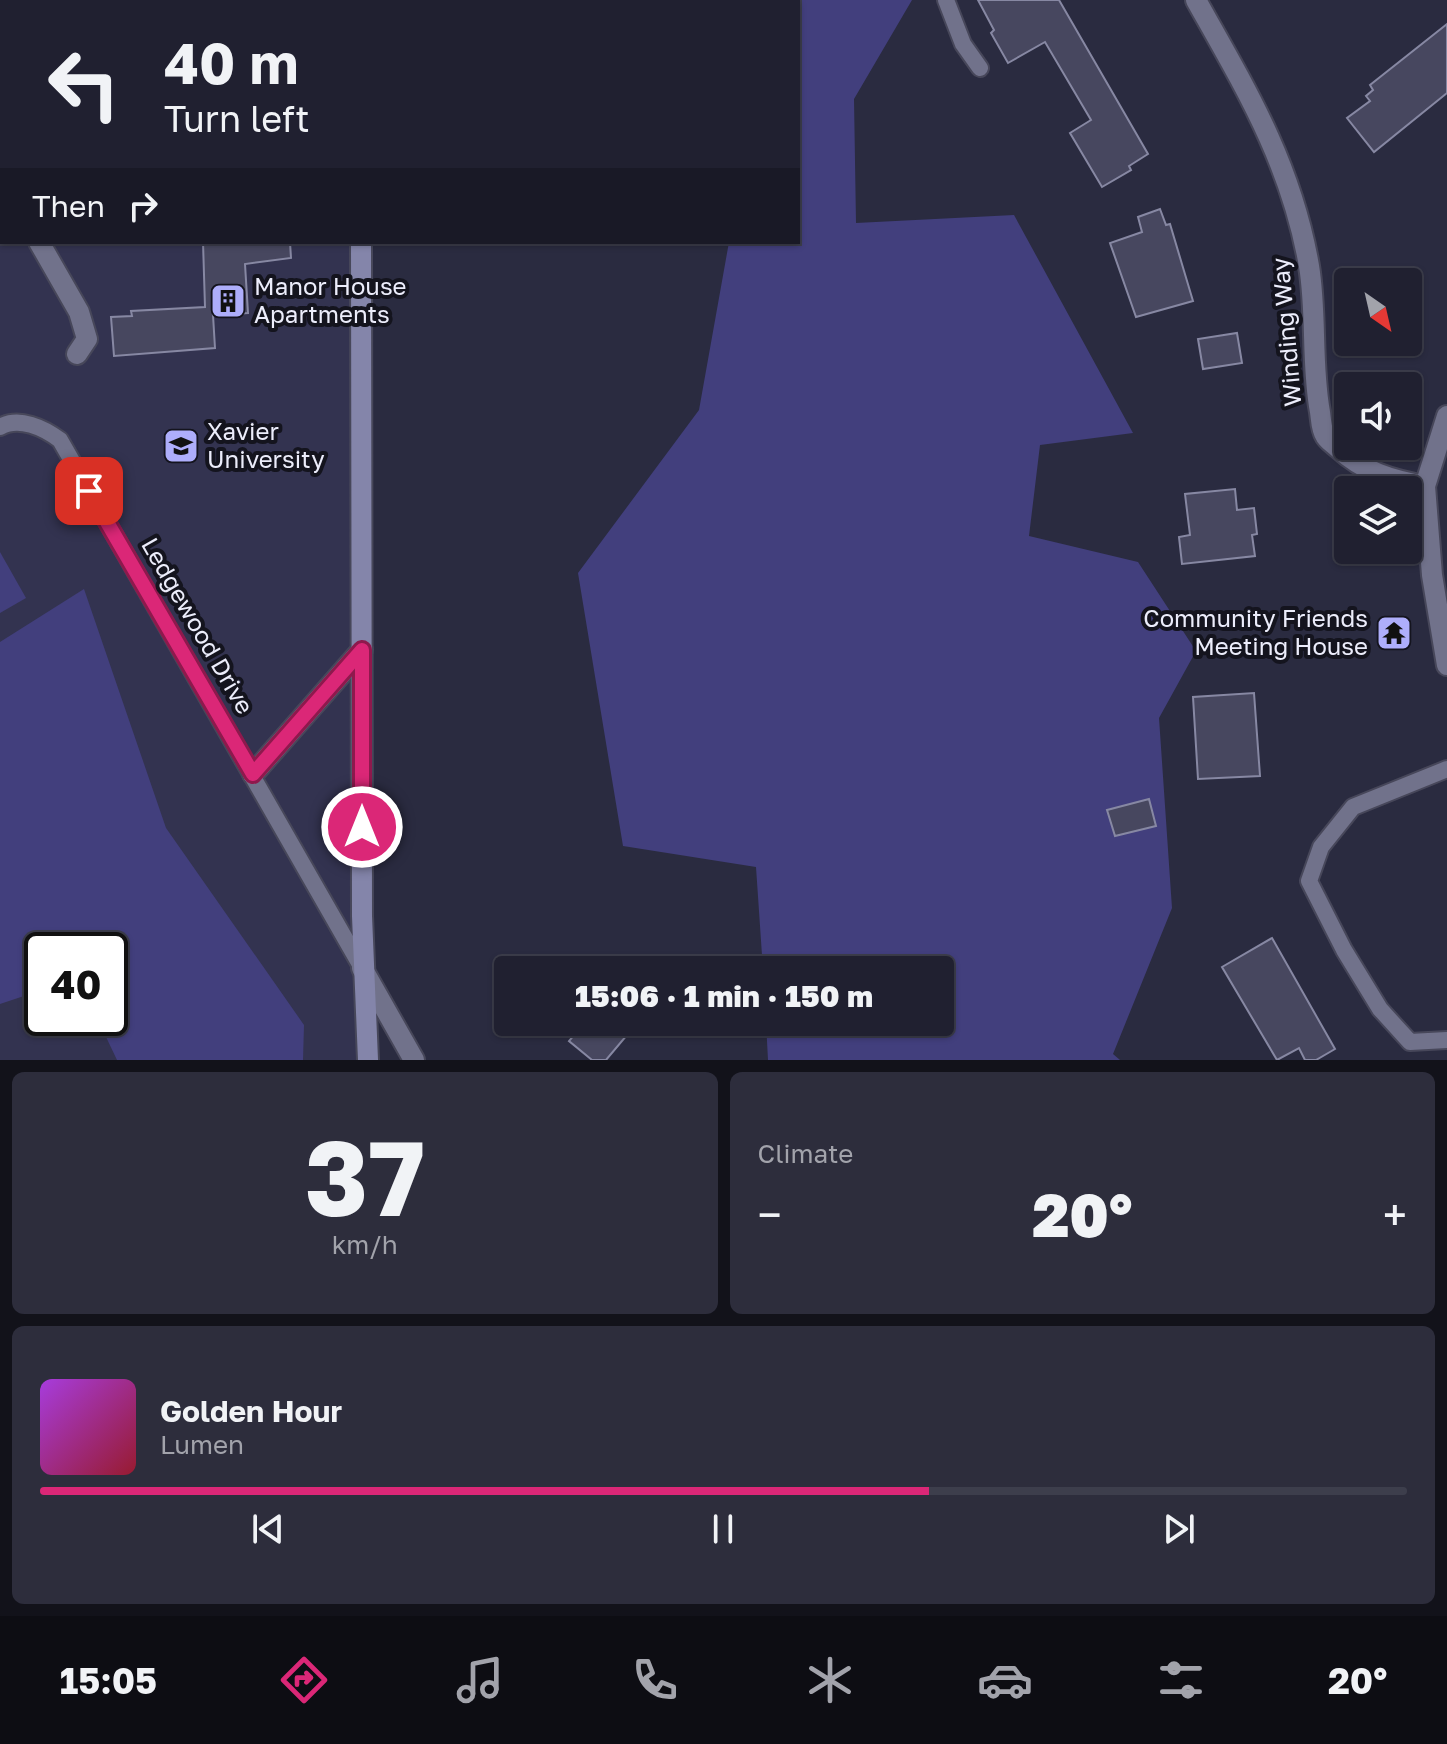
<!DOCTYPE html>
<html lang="en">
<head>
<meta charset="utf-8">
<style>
	:root { --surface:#202030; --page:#2d2d3c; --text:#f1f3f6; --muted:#a2a3ab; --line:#3d3e4c; --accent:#db2777 }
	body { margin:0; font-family:"Golos Text",sans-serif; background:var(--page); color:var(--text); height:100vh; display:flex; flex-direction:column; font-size:30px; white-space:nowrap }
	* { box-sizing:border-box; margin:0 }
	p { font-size:26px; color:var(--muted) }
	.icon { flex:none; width:44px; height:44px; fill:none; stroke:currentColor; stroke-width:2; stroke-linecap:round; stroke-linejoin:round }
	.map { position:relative; height:1060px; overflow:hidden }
	.side { display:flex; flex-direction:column; gap:12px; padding:12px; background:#12121a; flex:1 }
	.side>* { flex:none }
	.hud { position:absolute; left:0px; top:0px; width:800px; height:244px; box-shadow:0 2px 6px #0004,0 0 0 2px var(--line); background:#202030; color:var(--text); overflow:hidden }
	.needle { width:52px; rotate:146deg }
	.controls { position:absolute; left:1334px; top:268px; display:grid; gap:16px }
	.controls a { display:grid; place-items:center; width:88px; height:88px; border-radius:8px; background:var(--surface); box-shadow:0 2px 6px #0004,0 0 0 2px var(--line); font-size:40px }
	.speed { position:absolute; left:24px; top:932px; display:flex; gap:16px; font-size:40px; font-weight:700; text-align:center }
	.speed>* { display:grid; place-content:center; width:104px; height:104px; border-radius:50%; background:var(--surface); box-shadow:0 2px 6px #0004,0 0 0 2px var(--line); line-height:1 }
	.speed .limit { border:4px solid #111; border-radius:12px; background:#fff; color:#111 }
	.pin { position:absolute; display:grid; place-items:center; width:68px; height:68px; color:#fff; margin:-34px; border-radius:16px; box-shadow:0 4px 12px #0006 }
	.me { position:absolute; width:88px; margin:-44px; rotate:0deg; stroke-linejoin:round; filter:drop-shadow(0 0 6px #0008) }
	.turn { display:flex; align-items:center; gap:28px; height:168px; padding:0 32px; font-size:36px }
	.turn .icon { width:104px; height:104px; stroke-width:2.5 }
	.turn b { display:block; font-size:56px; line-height:68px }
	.then { display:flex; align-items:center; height:76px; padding:0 32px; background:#0003; gap:16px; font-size:30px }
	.big { font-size:60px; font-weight:800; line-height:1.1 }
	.side .tile { flex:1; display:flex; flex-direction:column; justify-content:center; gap:12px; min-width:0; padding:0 28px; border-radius:12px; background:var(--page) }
	.side .dial { align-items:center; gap:0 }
	.dial b { font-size:104px; line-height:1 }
	.song { display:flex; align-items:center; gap:24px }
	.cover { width:96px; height:96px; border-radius:12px; background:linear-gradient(135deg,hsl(280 70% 55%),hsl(350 70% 35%)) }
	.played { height:8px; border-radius:4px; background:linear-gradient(90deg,var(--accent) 65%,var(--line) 65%) }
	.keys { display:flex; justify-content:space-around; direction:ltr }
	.heat { display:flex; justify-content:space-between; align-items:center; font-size:44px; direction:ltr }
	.side .tiles { flex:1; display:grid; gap:12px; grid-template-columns:1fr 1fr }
	.tile:last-child { grid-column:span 2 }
	.trip { position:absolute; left:494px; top:956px; width:460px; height:80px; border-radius:8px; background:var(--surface); box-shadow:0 2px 6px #0004,0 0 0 2px var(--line); font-weight:800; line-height:80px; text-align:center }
	.tab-bar { display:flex; height:128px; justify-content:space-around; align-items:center; background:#0d0d13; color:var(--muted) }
	.tab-bar .icon { width:56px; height:56px }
	.tab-bar .selected { color:var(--accent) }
	.tab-bar b { font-size:36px; color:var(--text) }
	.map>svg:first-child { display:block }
</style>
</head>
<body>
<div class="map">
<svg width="1447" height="1060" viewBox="0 0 1447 1060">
	<rect width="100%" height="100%" fill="#2a2b40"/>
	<path fill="#333350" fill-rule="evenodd" d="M 0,0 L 333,0 L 334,2 L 2,2 L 2,242 L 361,242 L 368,1060 L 0,1060 ZM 42,950 L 110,950 L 110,1018 L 42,1018 Z"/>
	<g fill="#423f7d">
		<polygon points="688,0 912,0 854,99 856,223 1014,215 1133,433 1040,445 1029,536 1138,562 1196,651 1159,718 1172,908 1113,1054 1120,1060 768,1060 766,1022 940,1022 940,970 763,970 756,867 623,846 578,573 699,410 729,242 798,242 798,2"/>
		<polygon points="0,552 26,598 0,613"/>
		<polygon points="84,589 166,828 304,1025 303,1060 117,1060 97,1018 110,1018 110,950 42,950 42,990 0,1004 0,642"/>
	</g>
	<g fill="#47475f" stroke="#8788a3" stroke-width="2">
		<polygon points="978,0 1059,0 1148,154 1129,166 1131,170 1102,187 1070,133 1091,120 1045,42 1008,63 991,33 994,30"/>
		<polygon points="1447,24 1447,93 1374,152 1347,118 1370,101 1366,96 1373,90 1370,85"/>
		<polygon points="1160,209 1166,225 1170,224 1193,301 1136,317 1110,243 1142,232 1138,217"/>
		<polygon points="203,242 290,242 291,258 245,264 248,313 213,315 215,348 114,356 111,317 132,316 131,311 205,307"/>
		<polygon points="1237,333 1242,363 1203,369 1198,339"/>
		<polygon points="1235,489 1237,510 1254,508 1257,534 1252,535 1255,556 1182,564 1179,537 1190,535 1185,494"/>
		<polygon points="1254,693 1260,776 1198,779 1193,697"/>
		<polygon points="1149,799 1156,826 1115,836 1107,810"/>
		<polygon points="1272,938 1335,1049 1316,1060 1305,1060 1299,1048 1277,1060 1222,967"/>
		<polygon points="585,1022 638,1022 606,1060 592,1060 569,1041"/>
	</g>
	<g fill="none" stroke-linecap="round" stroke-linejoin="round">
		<defs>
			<g id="lane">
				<polyline points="946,0 963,44 980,68"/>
				<path d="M 0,427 C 19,416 44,428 60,440 L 362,968"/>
				<polyline points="1447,769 1353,807 1321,847 1309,881 1344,950 1380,1009 1410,1042 1447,1040"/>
			</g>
			<g id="street">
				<path d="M 1196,0 C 1246,89 1291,163 1309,266 C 1317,315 1311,364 1320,412 C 1321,418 1321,429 1325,435 C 1327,440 1334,444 1338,448 C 1364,472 1391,480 1425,486"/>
				<polyline points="0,197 2,199"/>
				<polyline points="39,242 79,312 87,339 77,354"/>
				<polyline points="1447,416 1425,486 1432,575 1447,665"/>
				<polyline points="362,968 414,1060"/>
			</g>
			<g id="secondary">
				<polyline points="334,0 334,2"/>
				<polyline points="361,242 362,916 368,1060"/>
				<polyline points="253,774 362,650"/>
			</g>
		</defs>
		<use href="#lane" stroke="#47475a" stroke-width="20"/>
		<use href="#street" stroke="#47475a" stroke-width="24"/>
		<use href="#secondary" stroke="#47475a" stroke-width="24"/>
		<use href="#lane" stroke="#71728b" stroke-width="16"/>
		<use href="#street" stroke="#71728b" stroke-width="20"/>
		<use href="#secondary" stroke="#8485aa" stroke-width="20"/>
	</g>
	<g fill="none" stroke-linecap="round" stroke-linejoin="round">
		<defs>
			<polyline id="route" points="89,491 253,774 362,650 362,827"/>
		</defs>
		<use href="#route" stroke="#8e194d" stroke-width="20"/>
		<use href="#route" stroke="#db2777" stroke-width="14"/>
	</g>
	<defs>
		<symbol id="building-square" viewBox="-11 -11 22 22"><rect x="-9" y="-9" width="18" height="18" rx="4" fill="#aeaefb" stroke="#14141e"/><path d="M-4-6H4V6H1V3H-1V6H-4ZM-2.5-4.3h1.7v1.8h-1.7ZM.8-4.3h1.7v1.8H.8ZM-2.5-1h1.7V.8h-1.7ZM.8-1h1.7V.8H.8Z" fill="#111"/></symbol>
		<symbol id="university-square" viewBox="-11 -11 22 22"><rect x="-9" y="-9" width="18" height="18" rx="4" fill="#aeaefb" stroke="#14141e"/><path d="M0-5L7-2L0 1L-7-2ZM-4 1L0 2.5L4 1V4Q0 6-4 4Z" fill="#111"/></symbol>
		<symbol id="temple-square" viewBox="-11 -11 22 22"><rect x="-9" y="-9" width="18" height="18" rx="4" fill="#aeaefb" stroke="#14141e"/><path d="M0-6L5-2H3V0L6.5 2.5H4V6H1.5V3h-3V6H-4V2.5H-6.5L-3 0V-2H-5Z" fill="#111"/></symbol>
	</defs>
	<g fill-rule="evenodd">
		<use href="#building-square" x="208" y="281" width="40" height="40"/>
		<use href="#university-square" x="161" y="426" width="40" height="40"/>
		<use href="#temple-square" x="1374" y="613" width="40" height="40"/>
	</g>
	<g text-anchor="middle" stroke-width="8" stroke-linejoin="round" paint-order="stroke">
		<g font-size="24" fill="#ecedfb" stroke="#14141e" text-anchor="start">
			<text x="254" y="295">Manor House<tspan x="254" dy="28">Apartments</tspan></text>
			<text x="207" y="440">Xavier<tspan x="207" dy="28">University</tspan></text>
			<text x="1368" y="627" text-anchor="end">Community Friends<tspan x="1368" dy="28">Meeting House</tspan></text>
		</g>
		<g font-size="24" fill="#ecedfb" stroke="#14141e">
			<text transform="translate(1287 332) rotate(-95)" y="8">Winding Way</text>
			<text transform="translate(197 626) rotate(60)" y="8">Ledgewood Drive</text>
		</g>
	</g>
</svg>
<div class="controls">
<a><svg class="needle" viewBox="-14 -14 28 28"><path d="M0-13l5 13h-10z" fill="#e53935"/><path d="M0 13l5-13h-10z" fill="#a2a3ab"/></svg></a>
<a><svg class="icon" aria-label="sound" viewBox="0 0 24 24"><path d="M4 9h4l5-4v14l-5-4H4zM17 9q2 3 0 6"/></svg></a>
<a><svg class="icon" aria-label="layers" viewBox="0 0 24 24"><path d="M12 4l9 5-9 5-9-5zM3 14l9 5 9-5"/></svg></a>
</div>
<div class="speed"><div class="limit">40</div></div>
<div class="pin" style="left:89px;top:491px;background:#d93025"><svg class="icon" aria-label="arrive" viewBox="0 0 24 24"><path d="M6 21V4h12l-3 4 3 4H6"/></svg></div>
<svg class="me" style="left:362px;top:827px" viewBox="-20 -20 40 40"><circle r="17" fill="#db2777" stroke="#fff" stroke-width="3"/><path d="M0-11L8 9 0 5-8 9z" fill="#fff"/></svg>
<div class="trip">15:06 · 1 min · 150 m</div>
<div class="hud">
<div class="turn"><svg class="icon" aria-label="left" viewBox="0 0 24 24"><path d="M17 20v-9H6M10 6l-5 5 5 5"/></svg><div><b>40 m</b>Turn left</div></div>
<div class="then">Then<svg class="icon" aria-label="right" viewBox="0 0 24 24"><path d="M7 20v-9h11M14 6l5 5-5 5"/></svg></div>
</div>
</div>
<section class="side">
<div class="tiles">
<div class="tile dial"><b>37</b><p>km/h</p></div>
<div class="tile"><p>Climate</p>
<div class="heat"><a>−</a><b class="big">20°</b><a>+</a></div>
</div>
<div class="tile">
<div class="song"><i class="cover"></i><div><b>Golden Hour</b><p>Lumen</p></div></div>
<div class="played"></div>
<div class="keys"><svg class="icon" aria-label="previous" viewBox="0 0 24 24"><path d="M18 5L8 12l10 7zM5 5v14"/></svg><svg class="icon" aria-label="pause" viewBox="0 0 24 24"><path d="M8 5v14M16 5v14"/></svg><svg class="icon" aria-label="next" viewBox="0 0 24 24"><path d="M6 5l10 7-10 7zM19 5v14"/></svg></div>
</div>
</div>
</section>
<nav class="tab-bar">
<b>15:05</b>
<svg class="icon selected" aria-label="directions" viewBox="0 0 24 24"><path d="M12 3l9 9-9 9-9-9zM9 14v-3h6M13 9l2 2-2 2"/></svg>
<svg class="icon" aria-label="music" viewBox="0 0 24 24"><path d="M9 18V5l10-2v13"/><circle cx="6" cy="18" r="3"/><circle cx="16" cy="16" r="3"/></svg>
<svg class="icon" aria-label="phone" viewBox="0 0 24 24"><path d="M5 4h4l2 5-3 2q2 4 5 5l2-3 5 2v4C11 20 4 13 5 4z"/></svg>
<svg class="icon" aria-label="climate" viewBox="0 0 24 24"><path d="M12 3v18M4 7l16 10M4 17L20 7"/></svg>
<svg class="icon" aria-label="car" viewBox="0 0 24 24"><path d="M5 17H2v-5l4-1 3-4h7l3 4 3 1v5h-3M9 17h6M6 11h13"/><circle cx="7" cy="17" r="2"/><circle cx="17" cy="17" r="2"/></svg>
<svg class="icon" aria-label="filters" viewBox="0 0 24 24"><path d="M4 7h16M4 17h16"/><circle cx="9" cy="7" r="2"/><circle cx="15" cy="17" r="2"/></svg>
<b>20°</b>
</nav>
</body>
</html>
